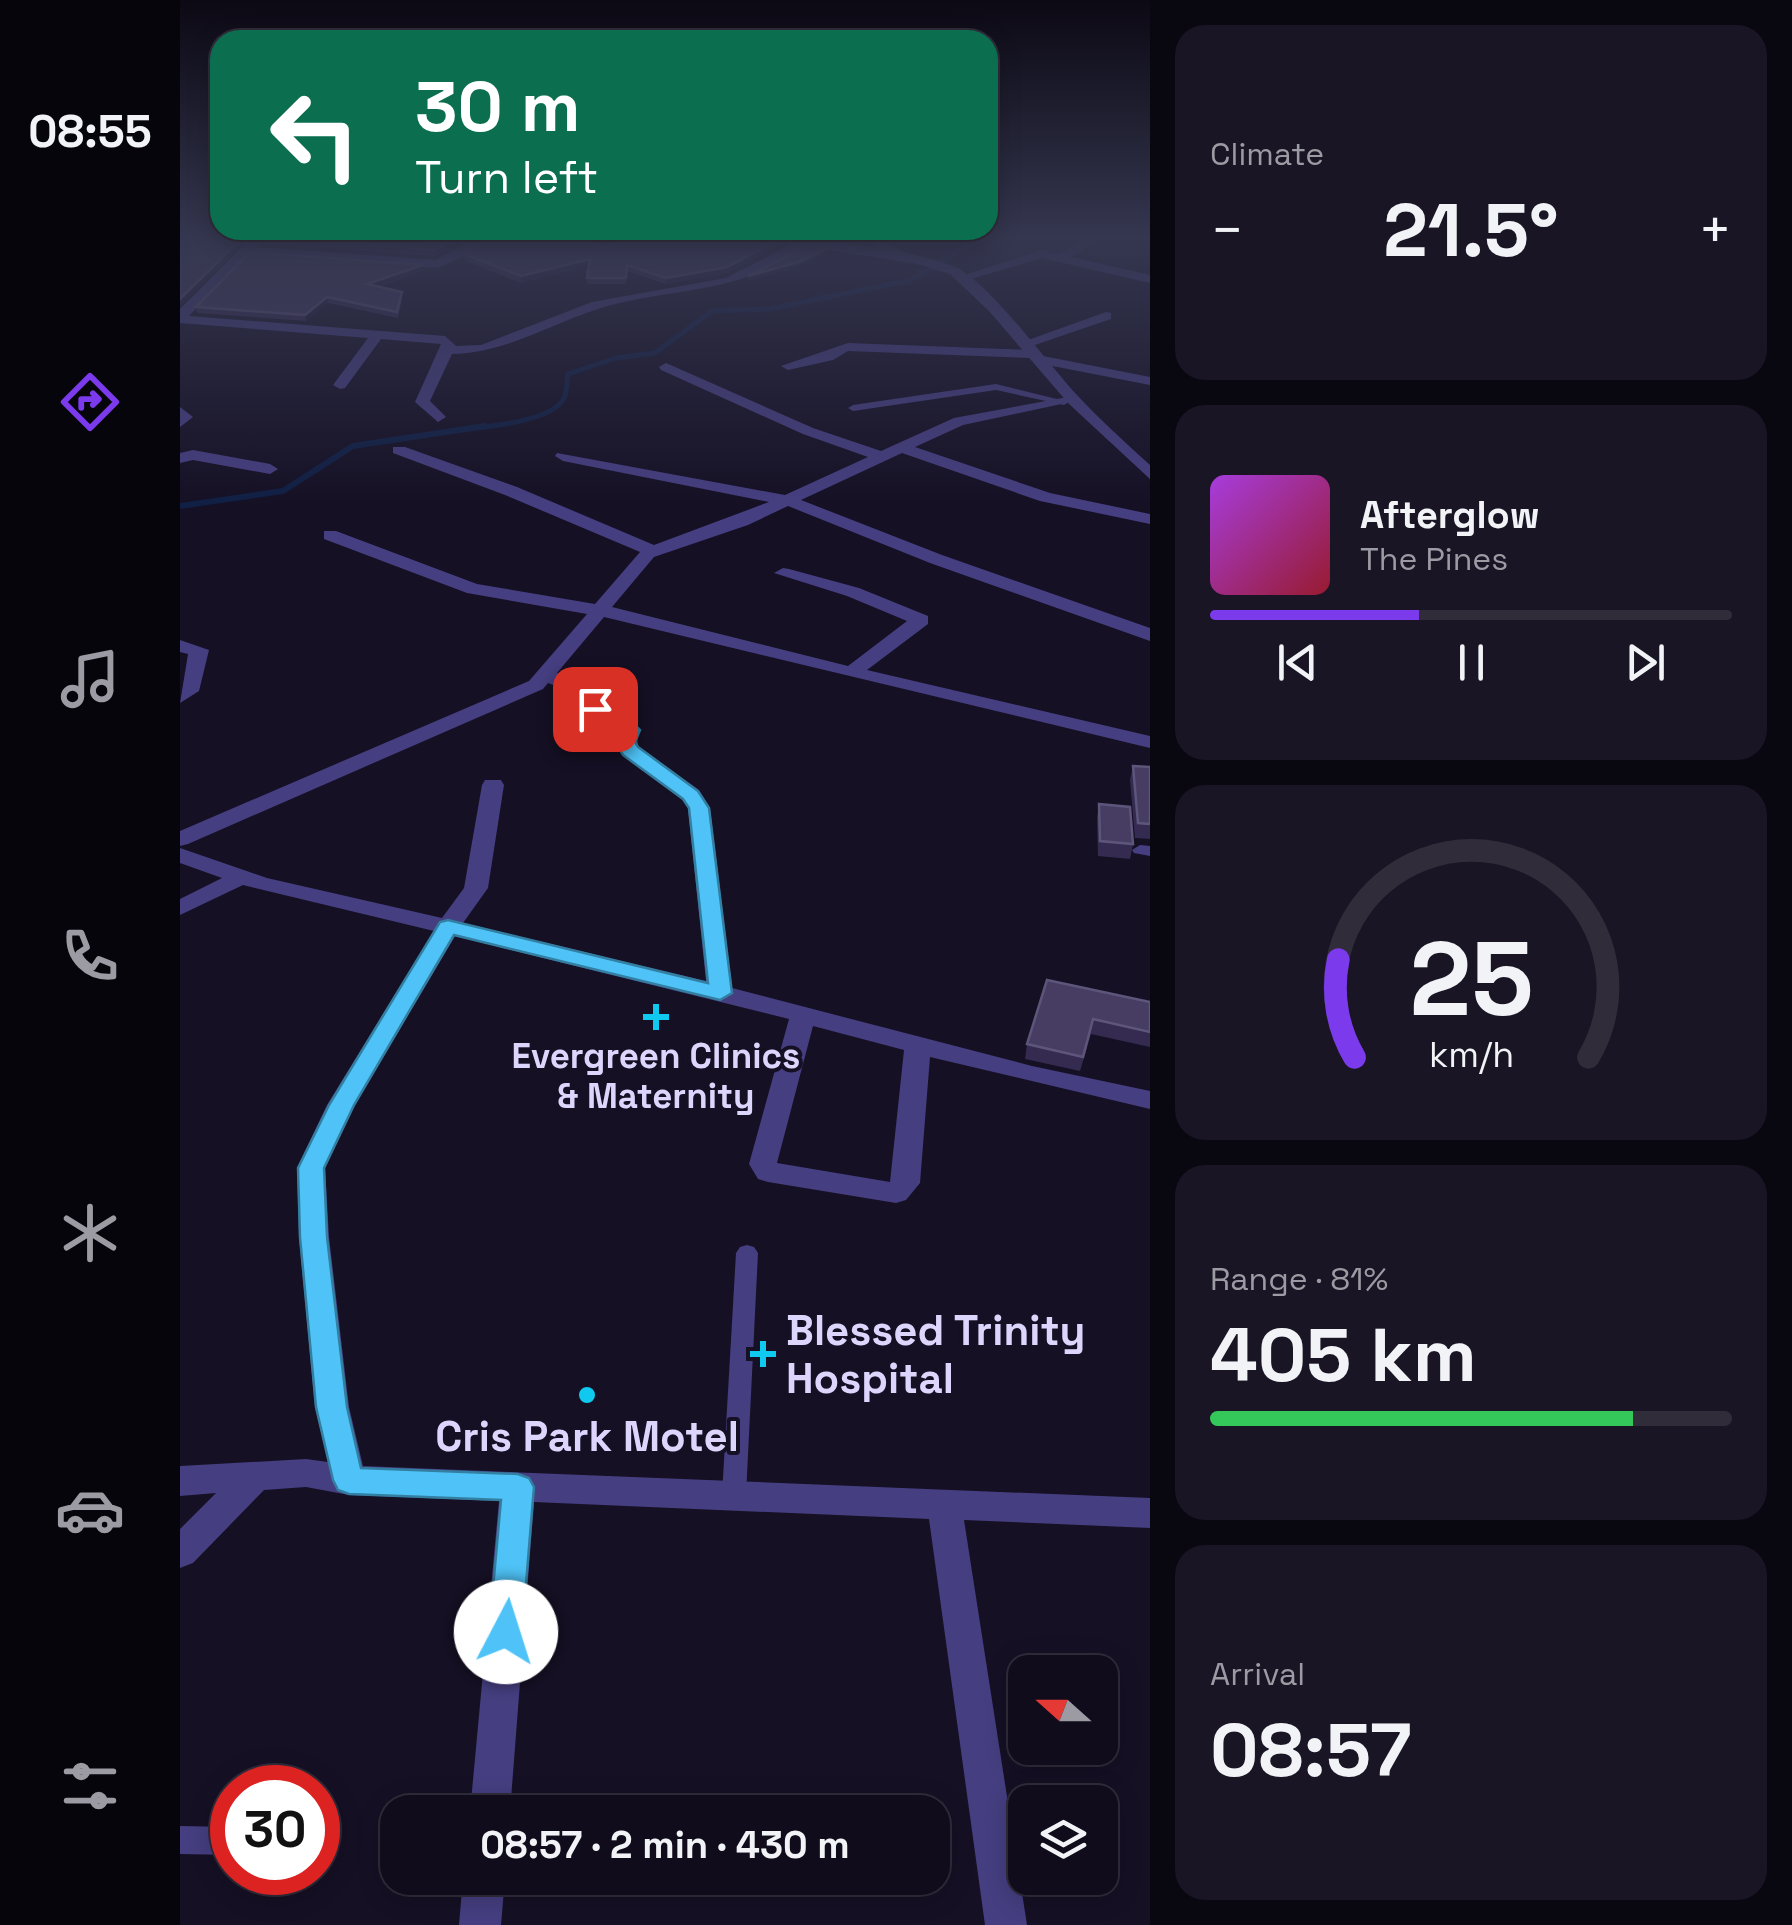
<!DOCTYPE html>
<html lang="en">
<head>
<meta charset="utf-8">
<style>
	:root { --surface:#100c1b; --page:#191524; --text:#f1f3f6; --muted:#9c9ba3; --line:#302c3a; --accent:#7c3aed }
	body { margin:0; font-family:"Space Grotesk",sans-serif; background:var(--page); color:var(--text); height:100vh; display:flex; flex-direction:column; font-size:38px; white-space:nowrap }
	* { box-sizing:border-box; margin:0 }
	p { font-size:32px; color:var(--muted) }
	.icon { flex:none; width:55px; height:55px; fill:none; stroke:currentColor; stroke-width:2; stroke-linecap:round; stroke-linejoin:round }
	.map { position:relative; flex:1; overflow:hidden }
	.side { display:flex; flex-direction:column; gap:25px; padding:25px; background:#09070f; width:642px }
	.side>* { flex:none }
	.top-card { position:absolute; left:30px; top:30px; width:788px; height:210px; border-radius:30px; box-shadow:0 5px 25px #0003,0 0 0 2px var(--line); background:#0b6e4f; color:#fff; overflow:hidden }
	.needle { width:65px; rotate:291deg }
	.fabs { position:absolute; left:828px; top:1655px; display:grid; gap:20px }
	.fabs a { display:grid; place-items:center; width:110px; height:110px; border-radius:20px; background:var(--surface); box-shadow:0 5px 25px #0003,0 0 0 2px var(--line); font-size:50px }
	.speed { position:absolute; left:30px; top:1765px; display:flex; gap:20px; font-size:50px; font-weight:700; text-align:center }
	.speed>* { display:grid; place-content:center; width:130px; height:130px; border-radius:50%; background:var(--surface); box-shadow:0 5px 25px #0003,0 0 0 2px var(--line); line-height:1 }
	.speed .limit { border:15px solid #d22; background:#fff; color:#111 }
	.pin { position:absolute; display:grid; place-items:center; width:85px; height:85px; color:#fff; margin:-42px; border-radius:20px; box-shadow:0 5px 15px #0006 }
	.me { position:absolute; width:110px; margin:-55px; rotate:5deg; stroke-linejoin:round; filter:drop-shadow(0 0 8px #0008) }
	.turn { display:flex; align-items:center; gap:35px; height:210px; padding:0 40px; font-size:45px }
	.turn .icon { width:130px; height:130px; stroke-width:2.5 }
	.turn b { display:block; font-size:70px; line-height:85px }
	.big { font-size:75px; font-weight:800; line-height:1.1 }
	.side .tile { flex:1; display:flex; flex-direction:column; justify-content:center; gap:15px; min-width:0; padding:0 35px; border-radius:30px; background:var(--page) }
	.side .dial { align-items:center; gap:0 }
	.dial svg { height:260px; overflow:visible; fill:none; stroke:var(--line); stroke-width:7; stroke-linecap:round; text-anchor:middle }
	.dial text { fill:var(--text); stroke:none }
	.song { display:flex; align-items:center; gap:30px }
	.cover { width:120px; height:120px; border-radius:15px; background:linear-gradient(135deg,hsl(280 70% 55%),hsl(350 70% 35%)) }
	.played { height:10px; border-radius:5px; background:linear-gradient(90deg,var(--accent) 40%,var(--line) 40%) }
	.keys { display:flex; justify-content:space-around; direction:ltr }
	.heat { display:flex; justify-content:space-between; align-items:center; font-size:55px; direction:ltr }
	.charge { height:15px; border-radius:8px; background:linear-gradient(90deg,#34c759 81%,var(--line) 0) }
	.trip { position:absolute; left:200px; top:1795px; width:570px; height:100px; border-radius:30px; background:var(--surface); box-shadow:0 5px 25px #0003,0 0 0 2px var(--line); font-weight:800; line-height:100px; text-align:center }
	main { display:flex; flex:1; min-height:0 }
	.tab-bar { display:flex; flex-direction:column; width:180px; justify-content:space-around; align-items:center; background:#06050b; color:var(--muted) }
	.tab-bar .icon { width:70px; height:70px }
	.tab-bar .current { color:var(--accent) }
	.tab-bar b { font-size:45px; color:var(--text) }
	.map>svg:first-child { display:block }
</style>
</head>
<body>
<main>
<nav class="tab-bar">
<b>08:55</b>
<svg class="icon current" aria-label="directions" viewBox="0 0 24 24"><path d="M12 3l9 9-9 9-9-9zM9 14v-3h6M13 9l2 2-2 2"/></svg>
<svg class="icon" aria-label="music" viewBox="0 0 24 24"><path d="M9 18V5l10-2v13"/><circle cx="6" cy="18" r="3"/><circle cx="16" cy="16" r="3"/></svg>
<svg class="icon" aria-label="phone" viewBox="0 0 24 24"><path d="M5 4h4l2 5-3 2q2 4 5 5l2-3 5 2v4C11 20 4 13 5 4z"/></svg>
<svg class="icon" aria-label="climate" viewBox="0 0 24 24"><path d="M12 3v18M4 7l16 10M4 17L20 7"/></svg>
<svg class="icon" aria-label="car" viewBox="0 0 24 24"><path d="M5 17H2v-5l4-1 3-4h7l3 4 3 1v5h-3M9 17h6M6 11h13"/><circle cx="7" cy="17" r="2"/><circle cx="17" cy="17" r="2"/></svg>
<svg class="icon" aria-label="filters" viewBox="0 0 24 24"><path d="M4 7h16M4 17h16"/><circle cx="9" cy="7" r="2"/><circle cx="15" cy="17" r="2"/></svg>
</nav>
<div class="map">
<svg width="970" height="1925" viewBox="0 0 970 1925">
	<rect width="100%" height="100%" fill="#151024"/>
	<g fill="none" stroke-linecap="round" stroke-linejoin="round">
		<path stroke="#101f44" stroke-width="5" d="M 288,429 C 311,426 373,421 384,398 C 387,392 387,381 388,374 L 436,358 L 475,353 L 532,311 L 590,309 L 731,280 L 785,247 L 790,237"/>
		<polyline stroke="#101f44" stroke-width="6" points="0,506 103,491 173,446 305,426"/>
		<g fill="#453e80" fill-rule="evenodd">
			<polygon points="816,384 889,402 884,405 816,390 673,411 668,408 673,405"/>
			<polygon points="960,845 970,846 970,856 954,853 952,850"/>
			<polygon points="567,1245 574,1247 578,1253 566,1495 563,1502 554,1505 545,1502 542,1495 556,1253 560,1247"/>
			<polygon points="0,1826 52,1827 52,1855 0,1854"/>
		</g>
		<g fill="#453e80" fill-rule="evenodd">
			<path d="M 72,237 L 82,240 L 76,247 L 256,260 L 297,237 L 309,237 L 301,248 L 258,268 L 69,254 L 9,316 L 265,336 L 276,346 L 301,345 L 412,302 L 546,278 L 618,241 L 628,244 C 562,297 491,286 418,309 C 368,325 325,353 272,354 L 250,401 L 266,417 L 258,422 L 235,402 L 261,344 L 201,339 L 165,388 L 160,389 L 153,385 L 188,338 L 0,323 L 0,309 Z"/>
			<polygon points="431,237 445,237 428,250 420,250 420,244"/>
			<polygon points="676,237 692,237 740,259 730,262"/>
			<polygon points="908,237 922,237 891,257 970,275 970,283 862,258 781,282 775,278 862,250 879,254"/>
			<polygon points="926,312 931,313 931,319 849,347 837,344"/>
			<polygon points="668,343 852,350 858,355 970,377 970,385 857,363 851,358 668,351 653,360 608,370 601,366"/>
			<path d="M 486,363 L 633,428 L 701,451 L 774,418 L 893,396 L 900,400 L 783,425 L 735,447 L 870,493 L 970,514 L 970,524 L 860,501 L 722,453 L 621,500 L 762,555 L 970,628 L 970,641 L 750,563 L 608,506 L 568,525 L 474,557 L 432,607 L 668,666 L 727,621 L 667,596 L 594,573 L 603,568 L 609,569 L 679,588 L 748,616 L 748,624 L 687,670 L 970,736 L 970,748 L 424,617 L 377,673 L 432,693 L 435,697 L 427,711 L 457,726 L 458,746 L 519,790 L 530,808 L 552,988 L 852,1066 L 970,1091 L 970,1109 L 750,1057 L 740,1183 L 726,1200 L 716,1203 L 588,1182 L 578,1179 L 569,1164 L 609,1019 L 275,936 L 175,1105 L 145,1168 L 149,1237 L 169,1407 L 183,1466 L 970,1498 L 970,1528 L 784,1520 L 847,1925 L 805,1925 L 749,1519 L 354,1502 L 330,1812 L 290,1812 L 319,1501 L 169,1495 L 126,1487 L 84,1490 L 13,1563 L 0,1568 L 0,1529 L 36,1493 L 0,1496 L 0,1466 L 126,1459 L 148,1462 L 135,1407 L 119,1237 L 117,1168 L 147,1105 L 254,931 L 63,885 L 0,915 L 0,899 L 42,878 L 0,863 L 0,848 L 87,878 L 262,918 L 284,888 L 302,785 L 305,780 L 321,780 L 324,785 L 308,888 L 283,923 L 526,981 L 508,808 L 503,799 L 443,754 L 434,741 L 438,732 L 408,717 L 405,713 L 413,700 L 368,683 L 363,689 L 8,844 L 0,846 L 0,831 L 349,681 L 407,614 L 287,593 L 144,539 L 144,531 L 156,531 L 297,584 L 415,604 L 460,552 L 325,495 L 213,453 L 213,447 L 225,447 L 337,487 L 474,545 L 589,502 L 383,461 L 375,456 L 377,453 L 605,495 L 688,457 L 623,434 L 481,370 L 479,367 ZM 633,1026 L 724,1050 L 710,1182 L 597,1163 Z"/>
			<polygon points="0,407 13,417 0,427"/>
			<polygon points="13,450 90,464 98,469 90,474 13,460 0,463 0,453"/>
			<polygon points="0,640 29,650 19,691 0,703 8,654 0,652"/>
			<polygon points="283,1878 325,1878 321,1925 279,1925"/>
		</g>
		<g fill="#453e80" fill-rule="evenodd">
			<polygon points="0,237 19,237 0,242"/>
			<path d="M 562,237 C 612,236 731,248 775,267 C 809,282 869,365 897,395 C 920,420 945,442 970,465 L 970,479 L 888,403 L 809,311 L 770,274 L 733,263 Z"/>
		</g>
	</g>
	<g fill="#352b51">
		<polygon points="82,237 290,237 255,256 84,244"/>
		<polygon points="309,237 425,237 418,241 418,247 599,240 599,246 547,273 486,284 447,271 446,284 407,284 409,265 341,283 284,260 284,254 304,244"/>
		<polygon points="612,237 675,237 674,241"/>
		<polygon points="700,237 729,237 718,245"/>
		<polygon points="243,271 198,287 222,298 218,318 148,303 126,321 17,313 16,307"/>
		<polygon points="953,766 970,767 970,839 955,838 950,780"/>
		<polygon points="919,804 953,844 950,859 918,856 917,818"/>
		<polygon points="867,980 970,1002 970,1047 911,1034 900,1071 845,1059 847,1044"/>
	</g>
	<g fill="#201837">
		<polygon points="63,237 70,237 0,306 0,299"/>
		<polygon points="279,237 290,237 255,256 255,250"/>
		<polygon points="721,237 729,237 718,245 718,239"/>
		<polygon points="599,240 599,246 547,273 486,284 486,278"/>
		<polygon points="647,249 647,254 618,267 568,281 568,276"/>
		<polygon points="410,259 410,265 341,283 341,276"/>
		<polygon points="243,265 243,271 188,290 187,284"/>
		<polygon points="147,297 148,303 126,321 125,315"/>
	</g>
	<g fill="#473d63" stroke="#5e557b" stroke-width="2.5">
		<polygon points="11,237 63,237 0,299 0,240"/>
		<polygon points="83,237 279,237 255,250"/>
		<polygon points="309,237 418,237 417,247 430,247 442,237 575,237 599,240 547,267 486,278 447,265 446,278 407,278 410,259 341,276 284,254 304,244"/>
		<polygon points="626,246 647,249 619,262 568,276"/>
		<polygon points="70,252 243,265 187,284 222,292 217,312 147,297 125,315 16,307"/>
		<polygon points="953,766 970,767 970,824 958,823"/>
		<polygon points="919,804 950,807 953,844 920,841"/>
		<polygon points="867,980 970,1002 970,1032 913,1019 903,1057 847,1044"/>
	</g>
	<linearGradient id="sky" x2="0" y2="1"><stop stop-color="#0c0914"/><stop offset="0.47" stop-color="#353750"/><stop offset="1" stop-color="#353750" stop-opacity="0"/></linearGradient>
	<rect width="970" height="506" fill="url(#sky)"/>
	<polygon fill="#4fc3f7" stroke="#337fa1" stroke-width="2.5" points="415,704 452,722 460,730 455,742 458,747 518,791 529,808 552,993 540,1000 274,935 174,1105 144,1168 147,1237 167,1407 181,1468 338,1474 349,1478 354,1487 342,1632 337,1643 326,1647 314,1643 309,1632 321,1500 169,1494 158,1490 153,1480 136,1407 120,1237 118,1168 149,1105 260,922 268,920 528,983 509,808 503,799 443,755 435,742 440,731 406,709"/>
	<g fill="#10c9ee" stroke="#151024" stroke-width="4">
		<path d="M471 1002h10v10h10v10h-10v10h-10v-10h-10v-10h10z"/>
		<path d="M578 1339h10v10h10v10h-10v10h-10v-10h-10v-10h10z"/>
		<circle cx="407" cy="1395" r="10"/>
	</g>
	<g text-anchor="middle" stroke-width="8" stroke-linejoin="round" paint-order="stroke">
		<g font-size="35" font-weight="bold" fill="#ddd6fc" stroke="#151024">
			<text x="476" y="1068">Evergreen Clinics<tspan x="476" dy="40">&amp; Maternity</tspan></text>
		</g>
		<g font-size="42" font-weight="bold" fill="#ddd6fc" stroke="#151024" text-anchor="start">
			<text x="606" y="1345">Blessed Trinity<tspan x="606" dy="48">Hospital</tspan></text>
			<text x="407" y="1451" text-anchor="middle">Cris Park Motel</text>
		</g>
	</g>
</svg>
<div class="fabs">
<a><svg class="needle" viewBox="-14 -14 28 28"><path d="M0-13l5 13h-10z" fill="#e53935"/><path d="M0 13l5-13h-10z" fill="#9c9ba3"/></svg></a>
<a><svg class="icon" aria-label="layers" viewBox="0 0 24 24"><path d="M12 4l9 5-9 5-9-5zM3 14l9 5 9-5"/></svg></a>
</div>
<div class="speed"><div class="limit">30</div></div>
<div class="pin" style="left:415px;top:709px;background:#d93025"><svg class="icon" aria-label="arrive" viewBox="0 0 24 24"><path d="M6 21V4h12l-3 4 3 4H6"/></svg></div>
<svg class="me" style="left:326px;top:1632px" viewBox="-20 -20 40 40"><circle r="19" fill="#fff"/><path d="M0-13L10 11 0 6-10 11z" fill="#4fc3f7"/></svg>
<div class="trip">08:57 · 2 min · 430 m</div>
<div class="top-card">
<div class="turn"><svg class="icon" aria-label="left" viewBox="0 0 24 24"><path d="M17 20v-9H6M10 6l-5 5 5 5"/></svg><div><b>30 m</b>Turn left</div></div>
</div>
</div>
<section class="side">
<div class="tile"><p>Climate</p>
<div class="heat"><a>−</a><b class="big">21.5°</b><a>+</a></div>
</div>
<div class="tile">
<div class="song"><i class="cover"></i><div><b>Afterglow</b><p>The Pines</p></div></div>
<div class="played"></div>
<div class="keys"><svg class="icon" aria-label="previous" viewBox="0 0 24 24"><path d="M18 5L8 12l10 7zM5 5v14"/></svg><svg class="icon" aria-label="pause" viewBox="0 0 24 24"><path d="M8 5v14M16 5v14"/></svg><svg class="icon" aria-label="next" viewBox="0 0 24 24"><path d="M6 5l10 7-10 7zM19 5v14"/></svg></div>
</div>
<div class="tile dial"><svg viewBox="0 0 100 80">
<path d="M14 69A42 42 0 1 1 86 69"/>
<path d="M14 69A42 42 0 0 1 9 39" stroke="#7c3aed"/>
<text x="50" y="56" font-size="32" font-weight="700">25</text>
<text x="50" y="72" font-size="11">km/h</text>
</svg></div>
<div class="tile"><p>Range · 81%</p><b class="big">405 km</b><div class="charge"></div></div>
<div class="tile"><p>Arrival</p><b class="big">08:57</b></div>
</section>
</main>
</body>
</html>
